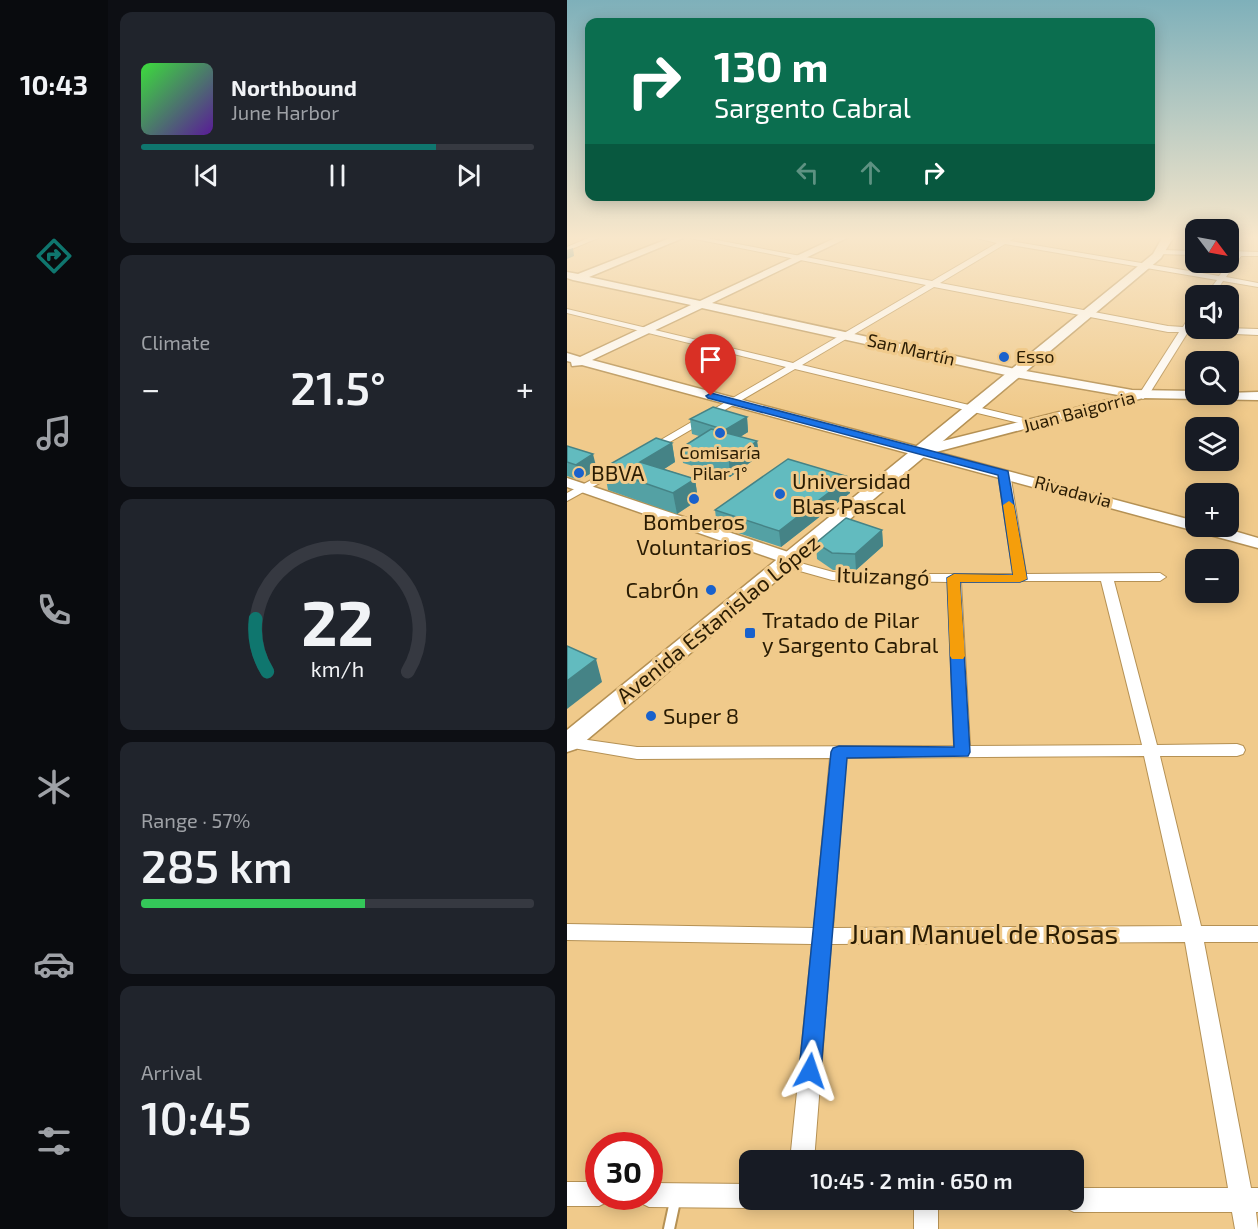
<!DOCTYPE html>
<html lang="en">
<head>
<meta charset="utf-8">
<style>
	:root { --surface:#171b24; --page:#20242c; --text:#f1f3f6; --muted:#9ea1a6; --line:#363941; --accent:#0f766e }
	body { margin:0; font-family:"Exo 2",sans-serif; background:var(--page); color:var(--text); height:100vh; display:flex; flex-direction:column; font-size:22px; white-space:nowrap }
	* { box-sizing:border-box; margin:0 }
	p { font-size:20px; color:var(--muted) }
	.icon { flex:none; width:33px; height:33px; fill:none; stroke:currentColor; stroke-width:2; stroke-linecap:round; stroke-linejoin:round }
	.map { position:relative; flex:1; overflow:hidden }
	.side { display:flex; flex-direction:column; gap:12px; padding:12px; background:#0d0f14; width:459px }
	.side>* { flex:none }
	.hud { position:absolute; left:18px; top:18px; width:570px; height:183px; border-radius:12px; box-shadow:0 3px 15px #0003; background:#0b6e4f; color:#fff; overflow:hidden }
	.needle { width:39px; rotate:122deg }
	.fabs { position:absolute; left:618px; top:219px; display:grid; gap:12px }
	.fabs a { display:grid; place-items:center; width:54px; height:54px; border-radius:12px; background:var(--surface); box-shadow:0 3px 15px #0003; font-size:30px }
	.speed { position:absolute; left:18px; top:1132px; display:flex; gap:12px; font-size:30px; font-weight:700; text-align:center }
	.speed>* { display:grid; place-content:center; width:78px; height:78px; border-radius:50%; background:var(--surface); box-shadow:0 3px 15px #0003; line-height:1 }
	.speed .limit { border:9px solid #d22; background:#fff; color:#111 }
	.pin { position:absolute; display:grid; place-items:center; width:51px; height:51px; color:#fff; margin:-62px -26px; border-radius:50% 50% 50% 0; rotate:-45deg; box-shadow:0 0 6px #0007 }
	.pin .icon { rotate:45deg }
	.me { position:absolute; width:66px; margin:-33px; rotate:5deg; stroke-linejoin:round; filter:drop-shadow(0 0 4px #0008) }
	.turn { display:flex; align-items:center; gap:21px; height:126px; padding:0 30px; font-size:27px }
	.turn .icon { width:78px; height:78px; stroke-width:2.5 }
	.turn b { display:block; font-size:42px; line-height:51px }
	.lanes { display:flex; align-items:center; height:57px; padding:0 30px; background:#0003; justify-content:center; gap:30px; direction:ltr }
	.lanes .off { opacity:.35 }
	.big { font-size:45px; font-weight:600; line-height:1.1 }
	.side .card { flex:1; display:flex; flex-direction:column; justify-content:center; gap:9px; min-width:0; padding:0 21px; border-radius:12px; background:var(--page) }
	.side .dial { align-items:center; gap:0 }
	.dial svg { height:156px; overflow:visible; fill:none; stroke:var(--line); stroke-width:7; stroke-linecap:round; text-anchor:middle }
	.dial text { fill:var(--text); stroke:none }
	.song { display:flex; align-items:center; gap:18px }
	.cover { width:72px; height:72px; border-radius:9px; background:linear-gradient(135deg,hsl(120 70% 55%),hsl(270 70% 35%)) }
	.played { height:6px; border-radius:3px; background:linear-gradient(90deg,var(--accent) 75%,var(--line) 75%) }
	.keys { display:flex; justify-content:space-around; direction:ltr }
	.heat { display:flex; justify-content:space-between; align-items:center; font-size:33px; direction:ltr }
	.charge { height:9px; border-radius:4px; background:linear-gradient(90deg,#34c759 57%,var(--line) 0) }
	.trip { position:absolute; left:172px; top:1150px; width:345px; height:60px; border-radius:12px; background:var(--surface); box-shadow:0 3px 15px #0003; font-weight:600; line-height:60px; text-align:center }
	main { display:flex; flex:1; min-height:0 }
	.dock { display:flex; flex-direction:column; width:108px; justify-content:space-around; align-items:center; background:#090b0e; color:var(--muted) }
	.dock .icon { width:42px; height:42px }
	.dock .on { color:var(--accent) }
	.dock b { font-size:27px; color:var(--text) }
	.map>svg:first-child { display:block }
</style>
</head>
<body>
<main>
<nav class="dock">
<b>10:43</b>
<svg class="icon on" aria-label="directions" viewBox="0 0 24 24"><path d="M12 3l9 9-9 9-9-9zM9 14v-3h6M13 9l2 2-2 2"/></svg>
<svg class="icon" aria-label="music" viewBox="0 0 24 24"><path d="M9 18V5l10-2v13"/><circle cx="6" cy="18" r="3"/><circle cx="16" cy="16" r="3"/></svg>
<svg class="icon" aria-label="phone" viewBox="0 0 24 24"><path d="M5 4h4l2 5-3 2q2 4 5 5l2-3 5 2v4C11 20 4 13 5 4z"/></svg>
<svg class="icon" aria-label="climate" viewBox="0 0 24 24"><path d="M12 3v18M4 7l16 10M4 17L20 7"/></svg>
<svg class="icon" aria-label="car" viewBox="0 0 24 24"><path d="M5 17H2v-5l4-1 3-4h7l3 4 3 1v5h-3M9 17h6M6 11h13"/><circle cx="7" cy="17" r="2"/><circle cx="17" cy="17" r="2"/></svg>
<svg class="icon" aria-label="filters" viewBox="0 0 24 24"><path d="M4 7h16M4 17h16"/><circle cx="9" cy="7" r="2"/><circle cx="15" cy="17" r="2"/></svg>
</nav>
<section class="side">
<div class="card">
<div class="song"><i class="cover"></i><div><b>Northbound</b><p>June Harbor</p></div></div>
<div class="played"></div>
<div class="keys"><svg class="icon" aria-label="previous" viewBox="0 0 24 24"><path d="M18 5L8 12l10 7zM5 5v14"/></svg><svg class="icon" aria-label="pause" viewBox="0 0 24 24"><path d="M8 5v14M16 5v14"/></svg><svg class="icon" aria-label="next" viewBox="0 0 24 24"><path d="M6 5l10 7-10 7zM19 5v14"/></svg></div>
</div>
<div class="card"><p>Climate</p>
<div class="heat"><a>−</a><b class="big">21.5°</b><a>+</a></div>
</div>
<div class="card dial"><svg viewBox="0 0 100 80">
<path d="M14 69A42 42 0 1 1 86 69"/>
<path d="M14 69A42 42 0 0 1 8 42" stroke="#0f766e"/>
<text x="50" y="56" font-size="32" font-weight="700">22</text>
<text x="50" y="72" font-size="11">km/h</text>
</svg></div>
<div class="card"><p>Range · 57%</p><b class="big">285 km</b><div class="charge"></div></div>
<div class="card"><p>Arrival</p><b class="big">10:45</b></div>
</section>
<div class="map">
<svg width="691" height="1229" viewBox="0 0 691 1229">
	<rect width="100%" height="100%" fill="#f0ca8b"/>
	<g fill="none" stroke-linecap="round" stroke-linejoin="round">
		<defs>
			<polyline id="lane" points="102,1229 108,1201"/>
			<g id="street">
				<polygon points="21,238 31,238 0,251 0,247"/>
				<polygon points="123,238 139,238 365,281 430,243 409,238 447,238 443,241 652,276 667,256 662,255 662,251 691,252 691,256 674,256 659,277 691,283 691,287 656,281 646,296 638,296 650,280 438,244 373,283 601,326 616,327 625,312 628,312 628,320 624,327 691,329 691,335 621,332 581,396 576,399 571,396 612,332 601,332 367,287 235,365 473,422 473,426 469,427 228,369 84,453 80,452 80,448 219,367 0,313 0,309 226,363 359,285"/>
				<polygon points="594,250 628,251 628,255 591,254 590,252"/>
				<polygon points="54,464 59,467 58,469 0,501 0,493"/>
				<path d="M 437,470 L 443,473 L 459,574 L 593,573 L 599,577 L 593,581 L 547,581 L 590,745 L 670,744 L 676,746 L 678,750 L 676,754 L 670,756 L 593,756 L 634,926 L 691,926 L 691,942 L 637,942 L 684,1188 L 691,1188 L 691,1212 L 689,1212 L 691,1229 L 668,1229 L 665,1212 L 507,1212 L 499,1208 L 495,1200 L 507,1200 L 507,1188 L 661,1188 L 618,942 L 264,944 L 247,1161 L 223,1161 L 245,944 L 0,940 L 0,924 L 247,928 L 263,758 L 70,759 L 0,747 L 0,737 L 70,747 L 387,746 L 381,582 L 265,580 L 215,566 L 213,563 L 219,559 L 266,572 L 288,574 L 446,574 L 431,473 ZM 448,581 L 534,581 L 575,745 L 403,746 L 394,582 ZM 577,756 L 615,926 L 266,928 L 279,758 Z"/>
				<polygon points="0,1182 32,1182 32,1197 43,1197 40,1202 32,1206 0,1206"/>
				<polygon points="82,1183 183,1184 183,1200 193,1200 191,1204 183,1208 82,1207 74,1203 71,1197 82,1197"/>
				<rect x="347" y="1200" width="24" height="29"/>
			</g>
			<g id="secondary">
				<path d="M 103,238 L 116,238 L 22,277 L 133,301 L 268,238 L 280,238 L 145,303 L 448,369 L 565,390 L 628,391 L 628,394 L 691,392 L 691,400 L 576,398 L 369,452 L 628,521 L 628,526 L 650,526 L 691,538 L 691,548 L 15,365 L 5,366 L 4,362 L 0,361 L 0,353 L 13,357 L 124,305 L 6,280 L 0,278 L 0,272 L 11,274 ZM 135,308 L 448,377 L 557,396 L 352,447 L 25,360 Z"/>
				<polygon points="0,478 230,555 232,559 224,564 218,563 0,487"/>
			</g>
			<polygon id="primary" points="595,238 606,238 594,258 9,749 0,752 0,730 586,254"/>
		</defs>
		<use href="#lane" stroke="#b59154" stroke-width="14"/>
		<use href="#street" stroke="#b59154" stroke-width="2"/>
		<use href="#secondary" stroke="#b59154" stroke-width="3"/>
		<use href="#primary" stroke="#b59154" stroke-width="3"/>
		<use href="#lane" stroke="#fff" stroke-width="10"/>
		<use href="#street" fill="#fff" fill-rule="evenodd"/>
		<use href="#secondary" fill="#fff" fill-rule="evenodd"/>
		<use href="#primary" fill="#fff" fill-rule="evenodd"/>
	</g>
	<g fill="#54a1a4">
		<polygon points="180,417 181,432 173,437 190,441 192,456 163,477 116,463 114,448 132,436 125,434 123,419"/>
		<polygon points="105,443 108,462 97,469 128,479 131,500 110,514 41,490 37,469"/>
		<polygon points="0,446 30,470 12,480 0,476"/>
		<polygon points="283,493 214,547 150,526 148,510"/>
		<polygon points="315,530 316,546 289,570 266,570 250,559 249,543"/>
	</g>
	<g fill="#458386">
		<polygon points="6,248 7,256 0,259 0,250"/>
		<polygon points="180,417 181,432 160,445 158,430"/>
		<polygon points="190,441 192,456 163,477 162,461"/>
		<polygon points="105,443 108,462 77,482 73,462"/>
		<polygon points="26,454 30,470 12,480 9,465"/>
		<polygon points="282,477 283,493 214,547 212,531"/>
		<polygon points="128,479 131,500 110,514 106,493"/>
		<polygon points="315,530 316,546 289,570 288,554"/>
		<polygon points="29,659 35,682 0,709 0,681"/>
	</g>
	<g fill="#62bbbf" stroke="#458386" stroke-width="1.5">
		<polygon points="146,407 180,417 158,430 123,419"/>
		<polygon points="144,429 190,441 162,461 114,448"/>
		<polygon points="89,438 105,443 73,462 128,479 106,493 37,469 38,467"/>
		<polygon points="0,446 26,454 9,465 0,462"/>
		<polygon points="221,459 282,477 212,531 148,510"/>
		<polygon points="279,518 315,530 288,554 265,553 249,543"/>
		<polygon points="0,646 29,659 0,681"/>
	</g>
	<linearGradient id="sky" x2="0" y2="1"><stop stop-color="#7eb0ba"/><stop offset="0.58" stop-color="#f8e7cb"/><stop offset="1" stop-color="#f8e7cb" stop-opacity="0"/></linearGradient>
	<rect width="691" height="410" fill="url(#sky)"/>
	<polygon fill="#1a73e8" stroke="#114b97" stroke-width="1.5" points="144,393 441,471 460,579 453,582 393,582 403,752 401,756 280,758 254,1071 251,1078 243,1081 235,1078 232,1071 264,752 266,748 272,746 387,747 380,578 387,574 446,575 431,475 141,398 139,396"/>
	<polygon fill="#f59e0b" points="442,501 447,505 460,579 453,582 393,582 398,656 396,659 385,659 383,656 380,578 387,574 446,575 436,505"/>
	<g fill="#1961cc" stroke="#f0ca8b" stroke-width="2">
		<circle cx="437" cy="357" r="6"/>
		<circle cx="153" cy="433" r="6"/>
		<circle cx="12" cy="473" r="6"/>
		<circle cx="213" cy="494" r="6"/>
		<circle cx="127" cy="499" r="6"/>
		<circle cx="144" cy="590" r="6"/>
		<rect x="177" y="627" width="12" height="12" rx="3"/>
		<circle cx="84" cy="716" r="6"/>
	</g>
	<g text-anchor="middle" stroke-width="6" stroke-linejoin="round" paint-order="stroke">
		<g font-size="18" fill="#2a1c03" stroke="#f0ca8b">
			<text transform="translate(344 350) rotate(13)" y="6">San Martín</text>
			<text transform="translate(512 412) rotate(-15)" y="6">Juan Baigorria</text>
			<text transform="translate(506 492) rotate(15)" y="6">Rivadavia</text>
		</g>
		<g font-size="18" fill="#2a1c03" stroke="#f0ca8b" text-anchor="start">
			<text x="449" y="363">Esso</text>
			<text x="153" y="459" text-anchor="middle">Comisaría<tspan x="153" dy="21">Pilar 1°</tspan></text>
		</g>
		<g font-size="22" fill="#2a1c03" stroke="#f0ca8b" text-anchor="start">
			<text x="24" y="481">BBVA</text>
			<text x="225" y="489">Universidad<tspan x="225" dy="25">Blas Pascal</tspan></text>
			<text x="127" y="530" text-anchor="middle">Bomberos<tspan x="127" dy="25">Voluntarios</tspan></text>
			<text x="132" y="598" text-anchor="end">CabrÓn</text>
			<text x="195" y="628">Tratado de Pilar<tspan x="195" dy="25">y Sargento Cabral</tspan></text>
			<text x="96" y="724">Super 8</text>
		</g>
		<g font-size="22" fill="#2a1c03" stroke="#f0ca8b">
			<text transform="translate(316 576) rotate(2)" y="8">Ituizangó</text>
			<text transform="translate(151 619) rotate(-39)" y="8">Avenida Estanislao López</text>
		</g>
		<g font-size="27" fill="#2a1c03" stroke="#f0ca8b">
			<text x="417" y="944">Juan Manuel de Rosas</text>
		</g>
	</g>
</svg>
<div class="fabs">
<a><svg class="needle" viewBox="-14 -14 28 28"><path d="M0-13l5 13h-10z" fill="#e53935"/><path d="M0 13l5-13h-10z" fill="#9ea1a6"/></svg></a>
<a><svg class="icon" aria-label="sound" viewBox="0 0 24 24"><path d="M4 9h4l5-4v14l-5-4H4zM17 9q2 3 0 6"/></svg></a>
<a><svg class="icon" aria-label="search" viewBox="0 0 24 24"><circle cx="10" cy="10" r="6"/><path d="M15 15l6 6"/></svg></a>
<a><svg class="icon" aria-label="layers" viewBox="0 0 24 24"><path d="M12 4l9 5-9 5-9-5zM3 14l9 5 9-5"/></svg></a>
<a>+</a>
<a>−</a>
</div>
<div class="speed"><div class="limit">30</div></div>
<div class="pin" style="left:144px;top:396px;background:#d93025"><svg class="icon" aria-label="arrive" viewBox="0 0 24 24"><path d="M6 21V4h12l-3 4 3 4H6"/></svg></div>
<svg class="me" style="left:243px;top:1071px" viewBox="-20 -20 40 40"><path d="M0-17L14 15 0 8-14 15z" fill="#1a73e8" stroke="#fff" stroke-width="4"/></svg>
<div class="trip">10:45 · 2 min · 650 m</div>
<div class="hud">
<div class="turn"><svg class="icon" aria-label="right" viewBox="0 0 24 24"><path d="M7 20v-9h11M14 6l5 5-5 5"/></svg><div><b>130 m</b>Sargento Cabral</div></div>
<div class="lanes"><svg class="icon off" aria-label="left" viewBox="0 0 24 24"><path d="M17 20v-9H6M10 6l-5 5 5 5"/></svg><svg class="icon off" aria-label="ahead" viewBox="0 0 24 24"><path d="M12 20V5M6 11l6-6 6 6"/></svg><svg class="icon" aria-label="right" viewBox="0 0 24 24"><path d="M7 20v-9h11M14 6l5 5-5 5"/></svg></div>
</div>
</div>
</main>
</body>
</html>
